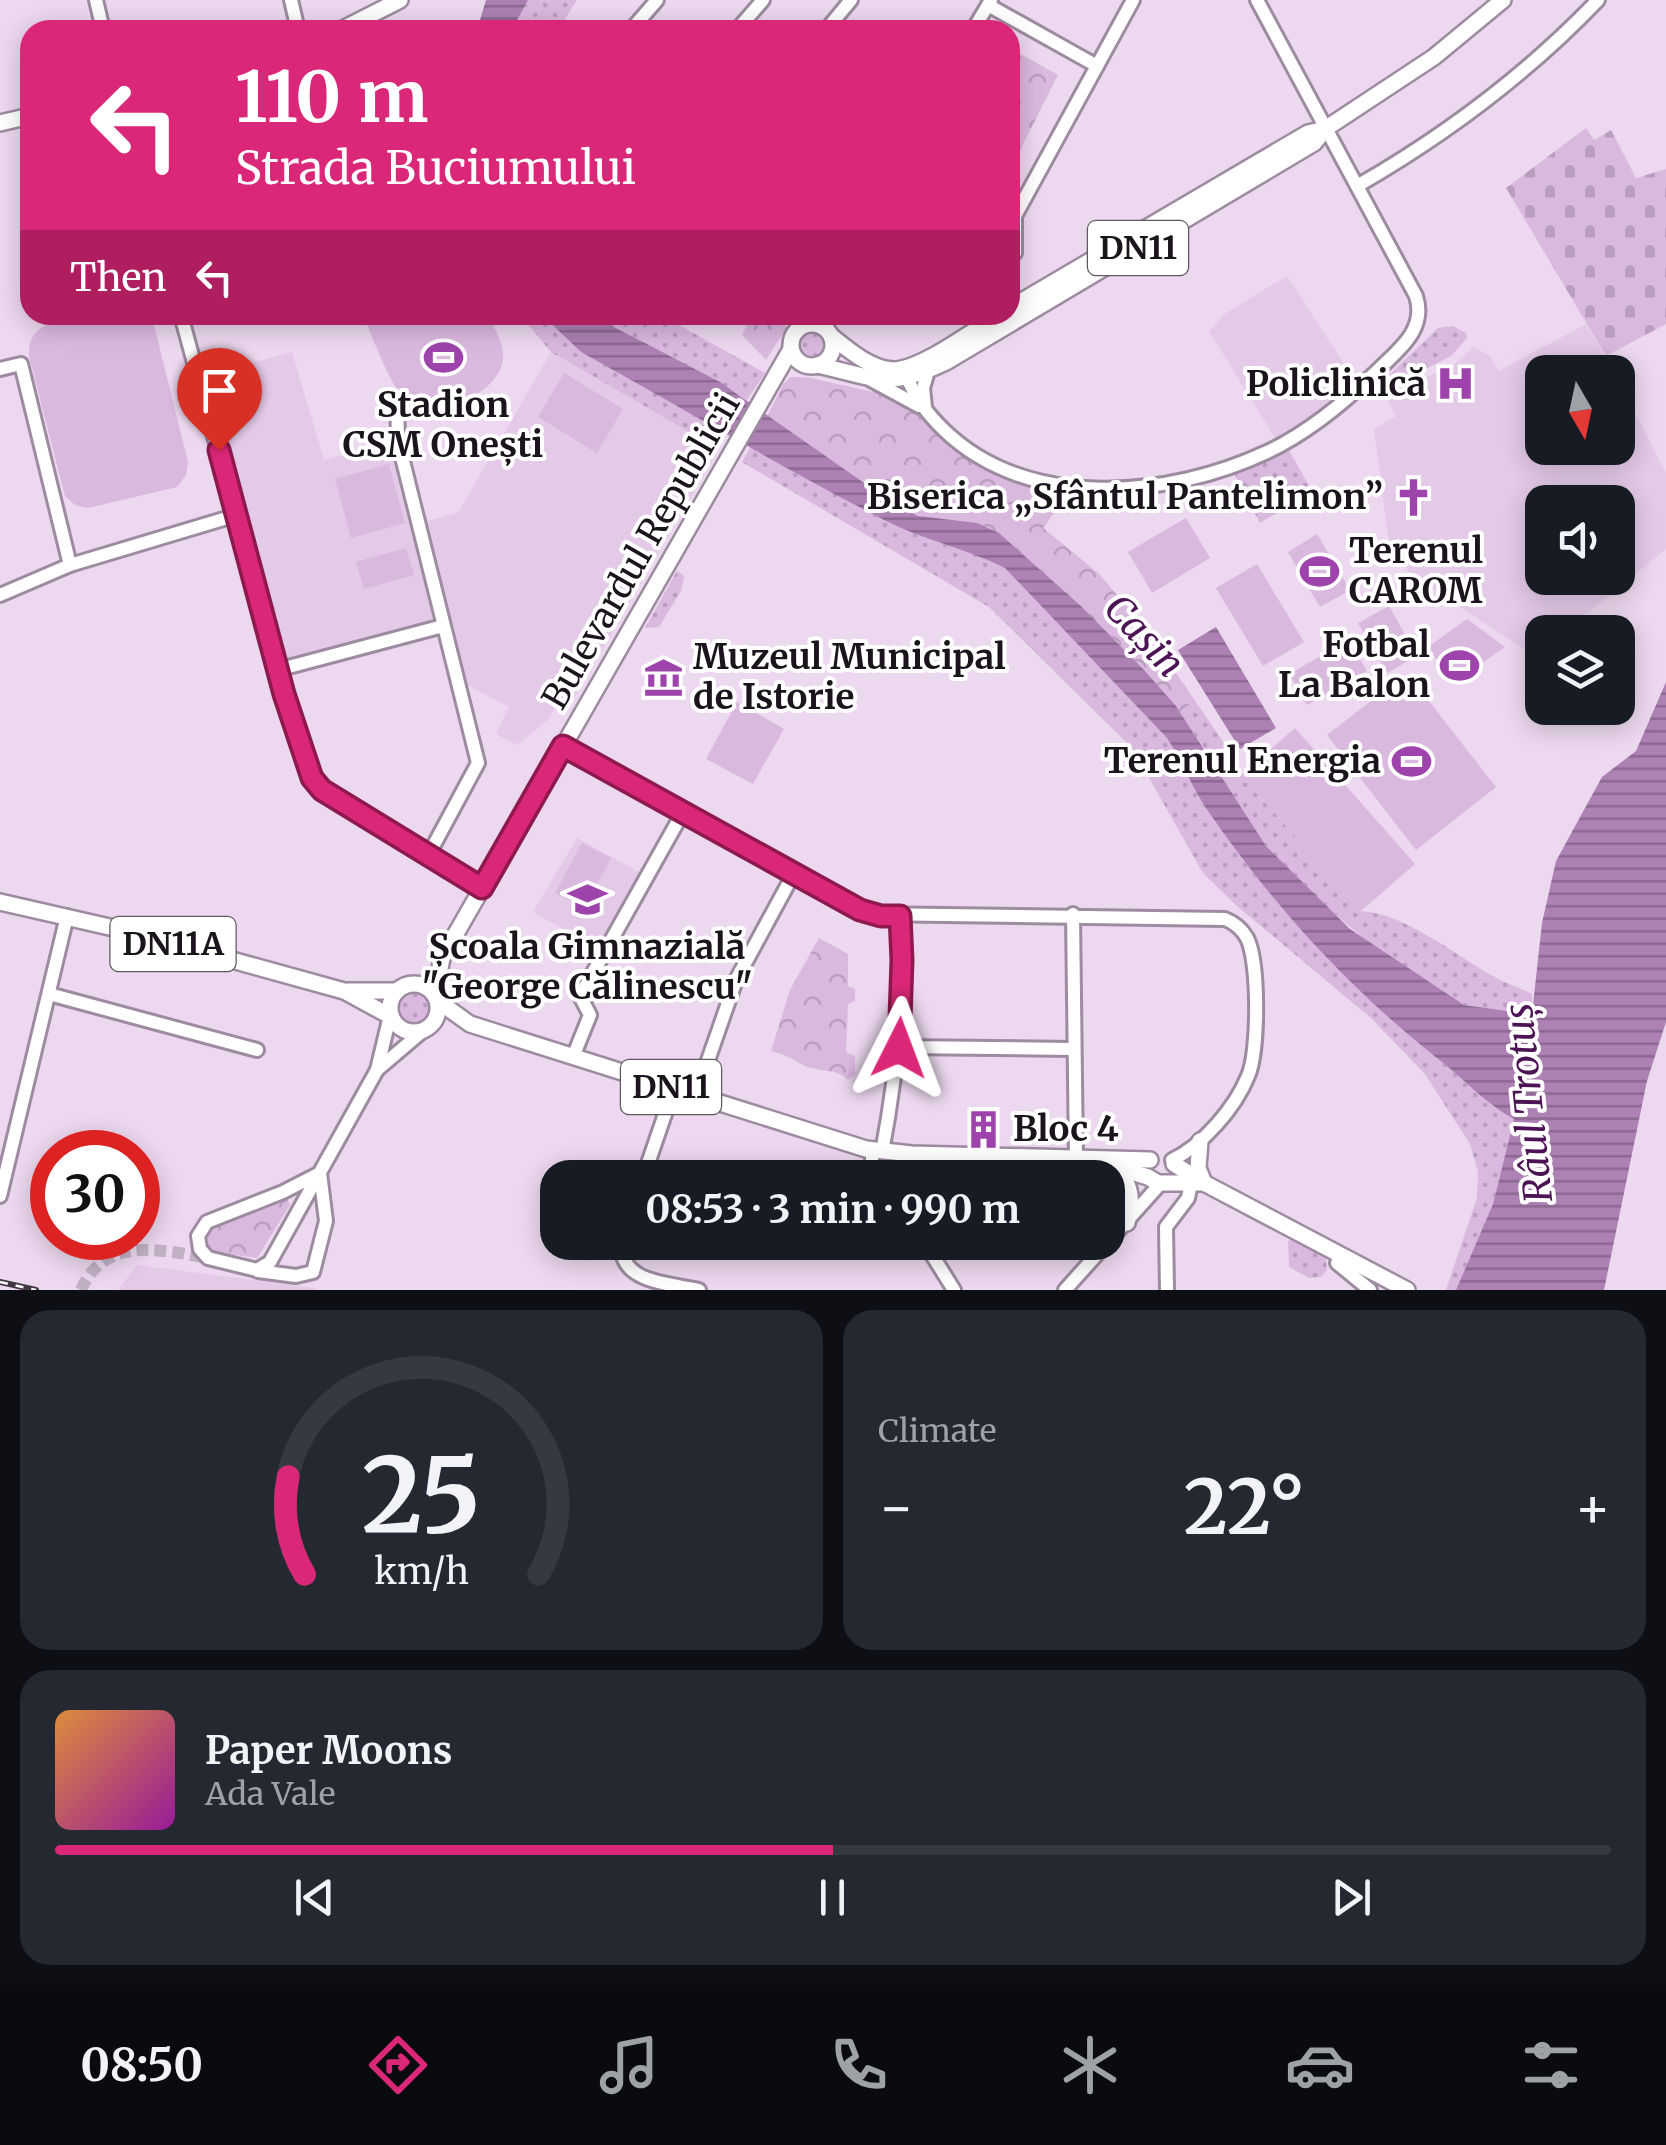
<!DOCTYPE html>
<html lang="en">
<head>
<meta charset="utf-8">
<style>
	:root { --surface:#171b24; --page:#242831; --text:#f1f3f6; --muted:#9ea1a6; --line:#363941; --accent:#db2777 }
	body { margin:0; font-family:Merriweather,serif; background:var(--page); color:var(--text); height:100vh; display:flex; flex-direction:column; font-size:38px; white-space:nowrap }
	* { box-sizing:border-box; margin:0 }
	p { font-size:32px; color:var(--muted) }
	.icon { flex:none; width:55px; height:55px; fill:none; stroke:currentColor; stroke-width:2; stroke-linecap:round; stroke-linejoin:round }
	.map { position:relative; height:1290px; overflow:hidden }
	.details { display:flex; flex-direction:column; gap:20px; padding:20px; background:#0d0f14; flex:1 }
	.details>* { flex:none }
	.hud { position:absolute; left:20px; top:20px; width:1000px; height:305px; border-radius:30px; box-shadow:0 5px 25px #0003; background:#db2777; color:#fff; overflow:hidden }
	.needle { width:65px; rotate:171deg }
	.fabs { position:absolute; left:1525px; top:355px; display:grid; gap:20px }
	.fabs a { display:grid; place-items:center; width:110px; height:110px; border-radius:20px; background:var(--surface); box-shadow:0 5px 25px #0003; font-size:50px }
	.speed { position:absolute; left:30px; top:1130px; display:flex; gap:20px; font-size:50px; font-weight:700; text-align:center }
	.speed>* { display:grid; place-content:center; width:130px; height:130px; border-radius:50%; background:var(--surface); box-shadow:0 5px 25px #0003; line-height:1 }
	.speed .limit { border:15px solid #d22; background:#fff; color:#111 }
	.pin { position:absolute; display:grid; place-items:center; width:85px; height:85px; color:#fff; margin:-102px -42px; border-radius:50% 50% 50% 0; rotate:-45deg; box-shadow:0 0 10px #0007 }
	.pin .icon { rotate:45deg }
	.me { position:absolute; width:110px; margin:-55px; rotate:3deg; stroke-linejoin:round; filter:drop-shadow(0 0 8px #0008) }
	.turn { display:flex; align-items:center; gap:35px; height:210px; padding:0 50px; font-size:45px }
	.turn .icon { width:130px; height:130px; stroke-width:2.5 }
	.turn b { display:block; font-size:70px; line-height:85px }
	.then { display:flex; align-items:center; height:95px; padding:0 50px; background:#0003; gap:20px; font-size:38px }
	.big { font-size:75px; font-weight:700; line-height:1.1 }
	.details .widget { flex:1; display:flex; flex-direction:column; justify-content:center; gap:15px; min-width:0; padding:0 35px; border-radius:30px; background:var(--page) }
	.details .dial { align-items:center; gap:0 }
	.dial svg { height:260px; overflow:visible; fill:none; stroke:var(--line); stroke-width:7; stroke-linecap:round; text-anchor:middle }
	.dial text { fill:var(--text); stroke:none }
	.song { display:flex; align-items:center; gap:30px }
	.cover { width:120px; height:120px; border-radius:15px; background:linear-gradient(135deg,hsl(30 70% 55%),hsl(300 70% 35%)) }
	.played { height:10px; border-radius:5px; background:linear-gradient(90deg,var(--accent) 50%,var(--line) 50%) }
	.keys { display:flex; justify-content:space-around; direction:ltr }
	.heat { display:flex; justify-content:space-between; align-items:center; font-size:55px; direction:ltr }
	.details .tiles { flex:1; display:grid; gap:20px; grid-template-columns:1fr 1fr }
	.widget:last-child { grid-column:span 2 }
	.trip { position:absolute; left:540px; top:1160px; width:585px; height:100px; border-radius:30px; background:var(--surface); box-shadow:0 5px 25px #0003; font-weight:700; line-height:100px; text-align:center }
	.menu { display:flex; height:160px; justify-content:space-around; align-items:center; background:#090b0e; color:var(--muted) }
	.menu .icon { width:70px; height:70px }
	.menu .current { color:var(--accent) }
	.menu b { font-size:45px; color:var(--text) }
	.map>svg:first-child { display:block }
</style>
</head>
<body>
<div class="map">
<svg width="1666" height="1290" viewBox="0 0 1666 1290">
	<defs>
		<pattern id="grass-dots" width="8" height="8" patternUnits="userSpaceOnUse" patternTransform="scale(2.5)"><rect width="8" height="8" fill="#dab9df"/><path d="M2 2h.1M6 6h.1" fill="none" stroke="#ba9ebf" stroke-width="1.8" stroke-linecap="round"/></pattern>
		<pattern id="cemetery-stones" width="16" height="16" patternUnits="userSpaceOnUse" patternTransform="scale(2.5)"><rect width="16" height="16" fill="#dab9df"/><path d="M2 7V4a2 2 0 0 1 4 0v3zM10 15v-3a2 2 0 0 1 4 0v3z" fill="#ba9ebf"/></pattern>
		<pattern id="park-crowns" width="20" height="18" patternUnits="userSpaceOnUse" patternTransform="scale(2.5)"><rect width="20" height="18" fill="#dab9df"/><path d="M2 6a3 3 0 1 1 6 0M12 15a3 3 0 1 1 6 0" fill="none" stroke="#ba9ebf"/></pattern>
		<pattern id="water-rules" width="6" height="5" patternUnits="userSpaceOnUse" patternTransform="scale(2.5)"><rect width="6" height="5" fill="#ad81b4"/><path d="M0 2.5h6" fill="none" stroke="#8c6892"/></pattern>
	</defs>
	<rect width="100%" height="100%" fill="#ecd8ef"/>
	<g fill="#e3cae7" fill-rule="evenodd">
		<polygon points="1287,276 1359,387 1280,446 1209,331 1226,313"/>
		<path d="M 1586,324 L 1614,372 L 1542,372 L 1542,448 L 1618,448 L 1618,379 L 1666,473 L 1666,549 L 1565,632 L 1542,632 L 1542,651 L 1536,657 L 1410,574 L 1389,543 L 1374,429 L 1396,416 L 1386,397 L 1456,363 L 1473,347 L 1490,356 L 1499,371 ZM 1542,502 L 1618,502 L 1618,578 L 1542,578 Z"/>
		<polygon points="292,352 324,460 398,441 419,523 458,513 551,352 719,449 571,704 560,698 548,720 517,745 496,734 509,707 456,679 443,626 277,670 199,378"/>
		<polygon points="577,838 646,876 604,952 533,912"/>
		<polygon points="137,1265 314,1288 315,1290 118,1290"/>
	</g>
	<g fill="url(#grass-dots)">
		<polygon points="528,0 577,0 558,30 512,30"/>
		<polygon points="520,315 542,315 581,352 726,433 717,448 551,352"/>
		<path d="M 598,315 L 661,315 L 765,373 L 747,400 C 700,367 644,349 598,315 Z"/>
		<circle cx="812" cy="345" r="20"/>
		<polygon points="1453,326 1466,333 1467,338 1451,356 1397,384 1390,384 1387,377 1438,328"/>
		<path d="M 791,377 L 810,378 L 881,394 L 919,415 L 956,451 L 983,470 L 1007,478 L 1070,491 L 1043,528 L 1099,574 L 1147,631 L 1222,740 L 1239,777 L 1241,775 L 1361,911 C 1403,913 1453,953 1489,974 C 1502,982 1518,987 1532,994 L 1531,1025 L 1500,1012 L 1464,1005 L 1368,942 L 1321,902 L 1266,846 L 1176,706 L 1082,607 L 999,533 L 977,523 L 903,506 L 877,493 L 768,415 L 783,385 Z"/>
		<path d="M 751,446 C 796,471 841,499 888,522 C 926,540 967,549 1005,568 L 1167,738 C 1182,761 1192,788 1208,811 C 1274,907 1351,991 1442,1062 C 1466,1081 1488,1105 1514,1119 L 1493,1204 L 1456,1290 L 1446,1290 L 1477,1198 L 1478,1172 L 1470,1144 L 1425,1074 L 1372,1019 L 1237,906 L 1203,873 L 1132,748 L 989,607 L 742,462 Z"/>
		<polygon points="1287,447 1312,491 1260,523 1235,475"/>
		<polygon points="677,571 684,576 681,591 659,627 645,628"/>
		<circle cx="414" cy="1009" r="19"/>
		<polygon points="1292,1240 1326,1257 1327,1270 1321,1277 1309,1278 1289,1267 1288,1241"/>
	</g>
	<polygon fill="url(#cemetery-stones)" points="1586,128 1594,140 1611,130 1636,178 1666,169 1666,324 1606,356 1506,188"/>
	<g fill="url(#park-crowns)">
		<polygon points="1010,48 1058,75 1010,170"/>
		<polygon points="752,315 772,315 787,327 766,360 742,335"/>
		<polygon points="791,377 810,378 881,394 919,415 956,451 983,470 1007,478 1070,491 1043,528 1099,574 1147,631 1194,700 1180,712 1144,670 1082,607 999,533 919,516 877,493 768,415 783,385"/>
		<path d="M 819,938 L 848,954 L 848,986 L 855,989 L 855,1001 L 848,1004 L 846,1052 L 855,1056 L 855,1075 L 848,1080 C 836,1067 816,1073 801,1064 C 791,1058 783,1054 771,1051 L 790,990 Z"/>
		<polygon points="281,1197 287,1198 290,1205 257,1258 212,1252 205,1247 203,1230"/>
	</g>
	<g fill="#dab9df">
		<path d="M 80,315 L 152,317 L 188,462 L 186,475 L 177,487 L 88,508 L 75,505 L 65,496 L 29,356 C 27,324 55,322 80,315 Z"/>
		<path d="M 363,315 L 488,315 C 494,328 505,345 503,360 C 497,396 435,421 406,399 C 390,387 372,335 363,315 Z"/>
		<polygon points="564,373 623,409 597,453 538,417"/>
		<polygon points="389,464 405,523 351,538 335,479"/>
		<polygon points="1186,518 1210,558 1152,593 1128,552"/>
		<polygon points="1317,534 1350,590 1320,607 1288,552"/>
		<polygon points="406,548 414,575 364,589 356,562"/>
		<polygon points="1257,564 1304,642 1263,666 1216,588"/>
		<polygon points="1389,606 1417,656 1387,673 1358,623"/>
		<polygon points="1467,619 1505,647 1453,683 1428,647"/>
		<polygon points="1349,640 1367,671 1307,705 1289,674"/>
		<polygon points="1407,673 1496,787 1416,850 1327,735"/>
		<polygon points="737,702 784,729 753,784 706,759"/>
		<polygon points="1295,728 1415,864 1361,911 1241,775"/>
		<polygon points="582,843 611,858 584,908 555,893"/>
	</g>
	<g fill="url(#water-rules)">
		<polygon points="486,0 528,0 512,30 477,30"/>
		<path d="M 542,315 L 598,315 L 616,328 L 720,382 L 877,492 L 918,516 L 977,523 L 999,533 L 1082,607 L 1144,670 L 1176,706 L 1266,846 L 1350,929 L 1464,1005 L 1521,1013 L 1531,1023 L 1542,923 L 1556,861 L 1602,777 L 1636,751 L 1666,682 L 1666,1022 L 1647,1081 L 1604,1290 L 1456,1290 L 1493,1204 L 1514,1119 C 1487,1105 1466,1081 1442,1062 C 1351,991 1274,907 1208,811 C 1192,788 1182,761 1167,738 L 1005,568 C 965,548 923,540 884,520 C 781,467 682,408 581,352 Z"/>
		<polygon points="1216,627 1276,728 1240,749 1178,650"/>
	</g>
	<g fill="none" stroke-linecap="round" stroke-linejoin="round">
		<path stroke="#c2b1c5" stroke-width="12" stroke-dasharray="12 6" stroke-linecap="butt" d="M 81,1290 C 105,1235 161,1250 208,1258"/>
		<defs>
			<g id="minor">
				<polyline points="96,0 103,30"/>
				<polyline points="291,0 298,30"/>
				<polyline points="988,5 1097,66"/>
				<polyline points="631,30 657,0"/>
				<polyline points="737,30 763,0"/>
				<polyline points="826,30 851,0"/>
				<polyline points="973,30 991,0"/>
				<path d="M 1357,186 C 1444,136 1529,72 1598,0"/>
				<polyline points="1015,253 1015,216 1133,0"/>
				<polyline points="181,315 284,694 312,778 335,798 482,888"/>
				<polyline points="824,315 828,331"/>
				<polyline points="799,329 809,315"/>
				<path d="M 904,368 C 911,393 926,413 945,431 C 1029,511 1169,498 1267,452 C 1308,433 1345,402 1377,371 C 1398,350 1427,330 1416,296 L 1257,0"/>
				<polyline points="0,369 21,364 70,565"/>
				<polyline points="871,380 919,406"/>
				<polyline points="397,398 398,441 478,763 429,854"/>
				<polyline points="925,407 923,388 928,371"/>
				<polyline points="0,595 70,565 237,515"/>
				<polyline points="277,670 443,626"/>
				<path d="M 563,747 L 731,842 L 870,914 L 1225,919 C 1235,923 1242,929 1247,938 C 1259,961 1259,1052 1248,1076 C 1235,1108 1203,1145 1172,1160"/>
				<polyline points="1073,914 1076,1159"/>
				<polyline points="49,994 257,1050"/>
				<polyline points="899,1047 1073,1049"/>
				<polyline points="573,1057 590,1015 580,996 682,814"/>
				<polyline points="377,1070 424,1030"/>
				<polyline points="696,1095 736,980 793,875"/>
				<polyline points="872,1151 872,1162 882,1178"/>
				<path d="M 882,1152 C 897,1073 905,997 900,916"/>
				<polyline points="320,1173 283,1192 207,1222 198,1236 200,1249 208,1258 257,1270 270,1262 377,1070 390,1016"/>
				<polyline points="643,1178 674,1088"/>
				<polyline points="911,1178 912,1154"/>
				<polyline points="0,1196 67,916"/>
				<path d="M 622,1242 C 618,1283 668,1283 699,1290"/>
				<polyline points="924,1242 954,1290"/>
				<polyline points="1337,1263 1370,1290"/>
				<polyline points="258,1271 296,1276 313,1272 326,1221 320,1173"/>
				<polyline points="1065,1290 1161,1183"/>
				<polyline points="1167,1290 1166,1227 1188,1198 1191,1183"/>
			</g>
			<g id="major">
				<polyline points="341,30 400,0"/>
				<polyline points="0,123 30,116"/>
				<polyline points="1010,308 1308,133 1325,129"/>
				<circle cx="812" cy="345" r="21"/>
				<path d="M 831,336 C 848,349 870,369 893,370 C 921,370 973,330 999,315"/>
				<path d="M 817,365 C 876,378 887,390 946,362 L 1314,143 L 1325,129 L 1434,57 L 1503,0"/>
				<polyline points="0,902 127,931 344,991 390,1016"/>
				<circle cx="414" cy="1008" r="24"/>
				<polyline points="348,991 397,991"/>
				<polyline points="435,995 442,958 791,349"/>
				<polyline points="438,1001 470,1024 866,1149 912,1154 1150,1160"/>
				<polyline points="1200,1141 1198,1168 1204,1183"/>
				<polyline points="1174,1164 1204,1183 1407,1290"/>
				<polyline points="1108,1165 1148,1177 1158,1183 1200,1183"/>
				<path d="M 1113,1171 C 1134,1181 1132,1203 1127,1223"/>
			</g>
		</defs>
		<use href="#minor" stroke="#9d8ba0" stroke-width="18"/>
		<use href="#major" stroke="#9d8ba0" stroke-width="20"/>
		<use href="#minor" stroke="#fff" stroke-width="12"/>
		<use href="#major" stroke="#fff" stroke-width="15"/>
		<defs>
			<polyline id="rail" points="0,1282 36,1290"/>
		</defs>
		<use href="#rail" stroke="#413842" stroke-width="6"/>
		<use href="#rail" stroke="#fff" stroke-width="2.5" stroke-dasharray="8" stroke-linecap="butt"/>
	</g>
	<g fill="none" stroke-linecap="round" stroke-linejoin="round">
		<defs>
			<polyline id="route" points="219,450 284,694 312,778 322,790 482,888 563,746 860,910 881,916 900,916 902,960 899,1048"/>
		</defs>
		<use href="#route" stroke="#8e194d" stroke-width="25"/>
		<use href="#route" stroke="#db2777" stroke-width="18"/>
	</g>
	<defs>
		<symbol id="stadium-bare" viewBox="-9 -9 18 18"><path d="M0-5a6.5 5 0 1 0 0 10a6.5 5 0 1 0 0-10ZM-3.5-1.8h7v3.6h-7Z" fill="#9e42ac" stroke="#fff" stroke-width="2.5" paint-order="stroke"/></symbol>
		<symbol id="hospital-bare" viewBox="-9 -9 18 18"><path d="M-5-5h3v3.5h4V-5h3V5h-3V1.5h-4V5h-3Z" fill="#9e42ac" stroke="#fff" stroke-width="2.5" paint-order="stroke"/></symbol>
		<symbol id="church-bare" viewBox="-9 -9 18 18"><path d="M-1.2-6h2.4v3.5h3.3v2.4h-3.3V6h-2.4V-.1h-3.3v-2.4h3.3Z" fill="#9e42ac" stroke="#fff" stroke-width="2.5" paint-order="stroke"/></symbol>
		<symbol id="museum-bare" viewBox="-9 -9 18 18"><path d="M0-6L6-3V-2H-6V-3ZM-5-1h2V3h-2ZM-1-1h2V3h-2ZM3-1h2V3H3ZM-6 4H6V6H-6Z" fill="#9e42ac" stroke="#fff" stroke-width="2.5" paint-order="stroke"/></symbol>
		<symbol id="school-bare" viewBox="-9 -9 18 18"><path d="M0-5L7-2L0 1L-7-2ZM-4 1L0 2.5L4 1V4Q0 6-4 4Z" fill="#9e42ac" stroke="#fff" stroke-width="2.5" paint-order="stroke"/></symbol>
		<symbol id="building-bare" viewBox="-9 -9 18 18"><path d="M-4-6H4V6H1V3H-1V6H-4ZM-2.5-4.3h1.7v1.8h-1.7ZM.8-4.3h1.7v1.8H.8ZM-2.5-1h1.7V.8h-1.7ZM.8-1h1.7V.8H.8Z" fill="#9e42ac" stroke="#fff" stroke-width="2.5" paint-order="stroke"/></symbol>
	</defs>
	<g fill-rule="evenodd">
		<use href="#stadium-bare" x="416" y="330" width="55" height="55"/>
		<use href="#hospital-bare" x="1428" y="356" width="55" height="55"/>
		<use href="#church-bare" x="1386" y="470" width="55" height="55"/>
		<use href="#stadium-bare" x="1292" y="544" width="55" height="55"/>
		<use href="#stadium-bare" x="1432" y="638" width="55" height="55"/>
		<use href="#museum-bare" x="636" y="650" width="55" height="55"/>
		<use href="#stadium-bare" x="1384" y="734" width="55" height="55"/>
		<use href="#school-bare" x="560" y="872" width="55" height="55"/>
		<use href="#building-bare" x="956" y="1102" width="55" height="55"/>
	</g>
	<g text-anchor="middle" stroke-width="8" stroke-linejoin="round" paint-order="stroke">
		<g fill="#fff" stroke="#5f5a60" stroke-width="2.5">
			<rect x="1088" y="221" width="100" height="54" rx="8"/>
			<rect x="110.5" y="917" width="125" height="54" rx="8"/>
			<rect x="621" y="1060" width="100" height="54" rx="8"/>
		</g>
		<g font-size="32" font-weight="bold" fill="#1b141c">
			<text x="1138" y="259">DN11</text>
			<text x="173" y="955">DN11A</text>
			<text x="671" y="1098">DN11</text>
		</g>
		<g font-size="35" font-weight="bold" fill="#1b141c" stroke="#fff" text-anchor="end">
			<text x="1426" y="396">Policlinică</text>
			<text x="443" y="417" text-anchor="middle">Stadion<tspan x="443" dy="40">CSM Onești</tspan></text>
			<text x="1383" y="509">Biserica „Sfântul Pantelimon”</text>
			<text x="1349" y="563" text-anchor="start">Terenul<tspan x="1349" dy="40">CAROM</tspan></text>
			<text x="1430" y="657">Fotbal<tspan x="1430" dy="40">La Balon</tspan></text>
			<text x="693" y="669" text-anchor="start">Muzeul Municipal<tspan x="693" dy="40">de Istorie</tspan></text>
			<text x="1381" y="773">Terenul Energia</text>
			<text x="587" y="959" text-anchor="middle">Școala Gimnazială<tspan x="587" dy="40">"George Călinescu"</tspan></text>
			<text x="1013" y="1141" text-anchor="start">Bloc 4</text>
		</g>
		<g font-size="35" fill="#1b141c" stroke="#fff">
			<text transform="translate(641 551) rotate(-60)" y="12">Bulevardul Republicii</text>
		</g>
		<g font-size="38" font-style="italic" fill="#4c1454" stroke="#fff">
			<text transform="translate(1144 636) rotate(47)" y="13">Cașin</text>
			<text transform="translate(1529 1103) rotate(-96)" y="13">Râul Trotuș</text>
		</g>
	</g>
</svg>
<div class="fabs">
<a><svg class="needle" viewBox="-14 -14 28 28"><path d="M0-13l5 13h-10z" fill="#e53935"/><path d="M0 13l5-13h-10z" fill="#9ea1a6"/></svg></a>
<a><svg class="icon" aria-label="sound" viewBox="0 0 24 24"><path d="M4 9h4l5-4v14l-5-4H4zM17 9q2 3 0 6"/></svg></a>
<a><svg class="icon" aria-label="layers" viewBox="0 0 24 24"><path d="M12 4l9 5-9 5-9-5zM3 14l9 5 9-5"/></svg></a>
</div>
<div class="speed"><div class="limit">30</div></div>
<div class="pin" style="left:219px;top:450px;background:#d93025"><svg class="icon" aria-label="arrive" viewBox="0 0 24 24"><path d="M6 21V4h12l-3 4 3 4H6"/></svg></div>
<svg class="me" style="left:899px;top:1048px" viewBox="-20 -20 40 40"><path d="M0-17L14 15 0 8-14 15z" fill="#db2777" stroke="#fff" stroke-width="4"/></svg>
<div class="trip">08:53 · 3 min · 990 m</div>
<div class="hud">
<div class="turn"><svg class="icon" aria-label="left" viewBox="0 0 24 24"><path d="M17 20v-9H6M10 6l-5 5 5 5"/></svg><div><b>110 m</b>Strada Buciumului</div></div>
<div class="then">Then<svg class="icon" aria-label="left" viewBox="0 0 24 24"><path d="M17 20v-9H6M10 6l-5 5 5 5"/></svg></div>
</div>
</div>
<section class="details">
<div class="tiles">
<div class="widget dial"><svg viewBox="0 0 100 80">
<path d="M14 69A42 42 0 1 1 86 69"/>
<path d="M14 69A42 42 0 0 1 9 39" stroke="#db2777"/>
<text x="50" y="56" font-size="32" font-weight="700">25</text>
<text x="50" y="72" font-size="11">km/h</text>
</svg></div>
<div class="widget"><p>Climate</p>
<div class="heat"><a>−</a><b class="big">22°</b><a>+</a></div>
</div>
<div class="widget">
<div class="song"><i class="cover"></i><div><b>Paper Moons</b><p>Ada Vale</p></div></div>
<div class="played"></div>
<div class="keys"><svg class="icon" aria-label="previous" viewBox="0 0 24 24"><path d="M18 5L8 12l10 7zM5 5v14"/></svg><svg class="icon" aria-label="pause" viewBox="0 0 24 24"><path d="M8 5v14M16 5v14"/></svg><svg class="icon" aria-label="next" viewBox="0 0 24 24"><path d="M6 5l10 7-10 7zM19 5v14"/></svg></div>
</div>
</div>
</section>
<nav class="menu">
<b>08:50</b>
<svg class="icon current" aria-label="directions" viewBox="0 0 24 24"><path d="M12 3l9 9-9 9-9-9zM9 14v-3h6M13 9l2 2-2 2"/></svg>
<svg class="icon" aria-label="music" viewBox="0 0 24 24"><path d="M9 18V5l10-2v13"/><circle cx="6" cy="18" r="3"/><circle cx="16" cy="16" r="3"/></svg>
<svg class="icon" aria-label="phone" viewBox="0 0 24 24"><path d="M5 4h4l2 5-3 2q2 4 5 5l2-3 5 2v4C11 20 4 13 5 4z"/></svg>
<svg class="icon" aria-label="climate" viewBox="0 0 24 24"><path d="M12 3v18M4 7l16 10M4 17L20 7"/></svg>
<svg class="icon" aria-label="car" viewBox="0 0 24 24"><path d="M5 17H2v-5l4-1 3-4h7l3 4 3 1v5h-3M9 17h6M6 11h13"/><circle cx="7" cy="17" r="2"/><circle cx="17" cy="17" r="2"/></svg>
<svg class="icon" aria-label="filters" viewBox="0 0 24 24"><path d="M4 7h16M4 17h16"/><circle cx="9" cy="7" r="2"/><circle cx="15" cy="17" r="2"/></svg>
</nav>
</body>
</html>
